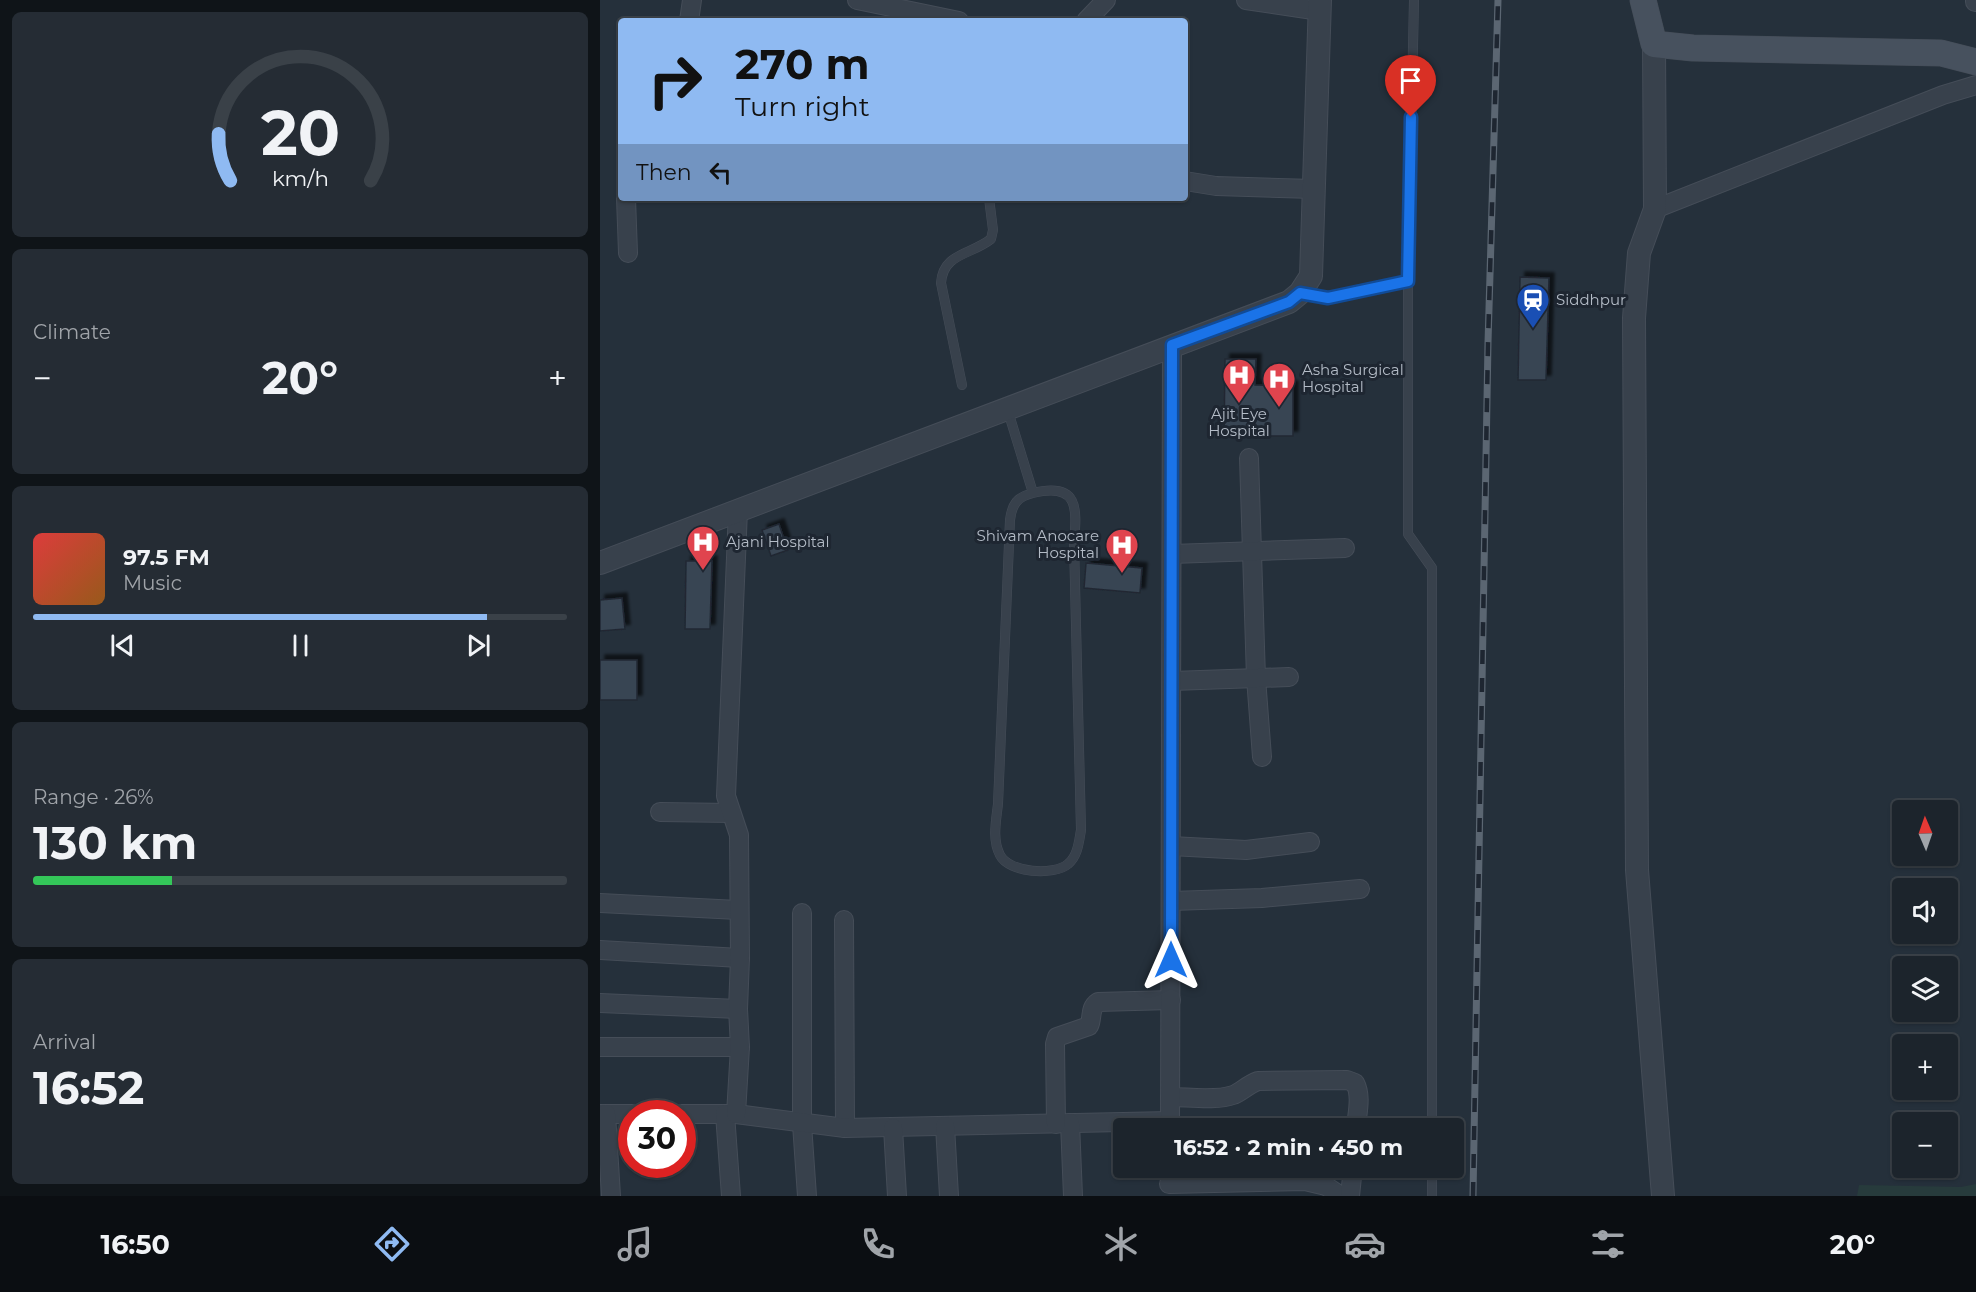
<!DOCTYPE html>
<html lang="en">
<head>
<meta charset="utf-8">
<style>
	:root { --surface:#1c242c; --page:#252c34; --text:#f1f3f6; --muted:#a0a4a9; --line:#3a4148; --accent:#8fbaf2 }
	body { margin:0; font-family:Montserrat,sans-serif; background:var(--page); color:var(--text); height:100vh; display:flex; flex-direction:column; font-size:22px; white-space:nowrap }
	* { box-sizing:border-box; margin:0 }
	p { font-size:20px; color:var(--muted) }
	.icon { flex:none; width:33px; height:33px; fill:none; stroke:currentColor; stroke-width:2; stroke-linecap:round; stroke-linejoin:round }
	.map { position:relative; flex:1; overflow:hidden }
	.details { display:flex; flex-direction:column; gap:12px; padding:12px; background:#0f1418; width:600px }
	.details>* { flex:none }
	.top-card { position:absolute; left:18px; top:18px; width:570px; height:183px; border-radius:6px; box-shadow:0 2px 4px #0004,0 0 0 2px var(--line); background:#8fbaf2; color:#111; overflow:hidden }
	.needle { width:39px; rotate:358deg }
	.buttons { position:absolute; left:1292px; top:800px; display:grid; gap:12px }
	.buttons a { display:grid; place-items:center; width:66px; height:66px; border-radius:6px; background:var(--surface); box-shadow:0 2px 4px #0004,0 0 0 2px var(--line); font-size:30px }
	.speed { position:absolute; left:18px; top:1100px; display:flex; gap:12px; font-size:30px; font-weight:700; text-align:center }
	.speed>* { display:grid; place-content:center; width:78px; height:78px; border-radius:50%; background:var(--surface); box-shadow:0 2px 4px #0004,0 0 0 2px var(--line); line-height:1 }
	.speed .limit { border:9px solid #d22; background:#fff; color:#111 }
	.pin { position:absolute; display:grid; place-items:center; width:51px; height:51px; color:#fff; margin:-62px -26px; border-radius:50% 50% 50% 0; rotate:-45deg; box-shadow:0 0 6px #0007 }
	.pin .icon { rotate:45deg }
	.me { position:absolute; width:66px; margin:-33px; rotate:0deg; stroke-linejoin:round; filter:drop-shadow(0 0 4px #0008) }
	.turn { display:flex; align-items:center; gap:21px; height:126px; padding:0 18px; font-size:27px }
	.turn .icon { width:78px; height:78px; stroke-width:2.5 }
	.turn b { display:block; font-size:42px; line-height:51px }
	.then { display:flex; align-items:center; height:57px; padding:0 18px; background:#0003; gap:12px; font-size:22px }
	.big { font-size:45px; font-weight:700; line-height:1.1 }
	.details .card { flex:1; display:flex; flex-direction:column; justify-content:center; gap:9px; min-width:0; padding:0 21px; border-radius:9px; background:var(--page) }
	.details .dial { align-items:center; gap:0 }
	.dial svg { height:156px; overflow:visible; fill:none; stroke:var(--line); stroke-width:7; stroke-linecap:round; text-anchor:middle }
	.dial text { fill:var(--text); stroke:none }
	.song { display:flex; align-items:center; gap:18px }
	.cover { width:72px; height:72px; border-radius:9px; background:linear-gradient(135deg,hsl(0 70% 55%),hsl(30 70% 35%)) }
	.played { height:6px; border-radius:3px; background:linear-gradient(90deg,var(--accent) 85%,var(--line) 85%) }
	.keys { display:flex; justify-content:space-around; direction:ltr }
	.heat { display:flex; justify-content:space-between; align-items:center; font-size:33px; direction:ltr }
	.charge { height:9px; border-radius:4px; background:linear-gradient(90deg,#34c759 26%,var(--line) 0) }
	.trip { position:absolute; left:513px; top:1118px; width:351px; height:60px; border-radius:6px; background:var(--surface); box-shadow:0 2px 4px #0004,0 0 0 2px var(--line); font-weight:700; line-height:60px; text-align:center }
	.tab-bar { display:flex; height:96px; justify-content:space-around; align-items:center; background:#0b0e12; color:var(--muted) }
	.tab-bar .icon { width:42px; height:42px }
	.tab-bar .on { color:var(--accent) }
	.tab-bar b { font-size:27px; color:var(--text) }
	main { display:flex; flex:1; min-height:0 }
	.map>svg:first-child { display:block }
</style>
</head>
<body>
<main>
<section class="details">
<div class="card dial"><svg viewBox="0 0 100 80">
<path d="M14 69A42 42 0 1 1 86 69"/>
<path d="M14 69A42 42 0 0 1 8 45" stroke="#8fbaf2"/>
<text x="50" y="56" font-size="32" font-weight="700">20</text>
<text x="50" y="72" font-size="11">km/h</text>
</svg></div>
<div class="card"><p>Climate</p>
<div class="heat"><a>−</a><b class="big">20°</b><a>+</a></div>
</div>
<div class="card">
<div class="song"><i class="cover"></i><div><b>97.5 FM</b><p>Music</p></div></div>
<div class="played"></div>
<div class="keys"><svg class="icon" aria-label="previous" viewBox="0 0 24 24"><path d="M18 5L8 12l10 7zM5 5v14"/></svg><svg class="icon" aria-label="pause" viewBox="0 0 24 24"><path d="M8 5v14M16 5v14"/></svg><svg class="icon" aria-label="next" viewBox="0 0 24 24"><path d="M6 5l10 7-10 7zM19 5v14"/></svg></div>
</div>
<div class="card"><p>Range · 26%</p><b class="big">130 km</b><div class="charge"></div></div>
<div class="card"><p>Arrival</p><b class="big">16:52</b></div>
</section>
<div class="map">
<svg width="1376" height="1196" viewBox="0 0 1376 1196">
	<defs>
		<filter id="shadow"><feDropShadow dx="5" dy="-5" stdDeviation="1.5" flood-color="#0009"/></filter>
	</defs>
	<rect width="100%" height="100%" fill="#25303b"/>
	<polygon fill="#273b3c" points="1376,1184 1376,1196 1257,1196 1259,1185 1361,1187"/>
	<g fill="#374452" stroke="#202833" stroke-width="1.5" filter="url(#shadow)">
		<polygon points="920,277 949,278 946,380 918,380"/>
		<polygon points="625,359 656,359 655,385 693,386 693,436 624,436"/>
		<polygon points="179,524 188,550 171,556 162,530"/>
		<polygon points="86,561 112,561 110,629 85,629"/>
		<polygon points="486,563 542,568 540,593 484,588"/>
		<polygon points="22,598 25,629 0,631 0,600"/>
		<rect x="0" y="660" width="37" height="40"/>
	</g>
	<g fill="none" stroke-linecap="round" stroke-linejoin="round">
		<defs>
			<g id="service">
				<polyline points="814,0 808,281 808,534 832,568 832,1128"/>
				<polyline points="702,293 728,298 808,281"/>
				<path d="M 362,385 L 341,283 C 343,253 371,255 391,239 L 393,230 L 389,198"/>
				<path d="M 407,408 L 433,493 C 417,497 412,504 410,520 L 398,804 C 396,821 392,840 400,855 C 409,873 454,876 468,864 C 478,856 479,841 481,830 L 474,543 C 477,508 479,482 433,493"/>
				<polyline points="832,1196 832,1167"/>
			</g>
			<g id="minor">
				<polyline points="257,0 359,21"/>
				<polyline points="646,0 720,11"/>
				<polyline points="1375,0 1375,2"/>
				<polyline points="89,21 92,0"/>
				<polyline points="486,21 506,0"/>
				<polyline points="585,181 616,186 714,189"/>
				<polyline points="26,198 28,253"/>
				<polyline points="1055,209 1343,95 1376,85"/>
				<polyline points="649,458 656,678 662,757"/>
				<polyline points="572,554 745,548"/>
				<polyline points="572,681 689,677"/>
				<polyline points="60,812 131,813"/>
				<polyline points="571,846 646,850 710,842"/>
				<polyline points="571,901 662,898 760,889"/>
				<polyline points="0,903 138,910"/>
				<polyline points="202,913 202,1124 207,1196"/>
				<polyline points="244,920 245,1128"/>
				<polyline points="0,950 140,958"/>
				<polyline points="0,1003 138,1009"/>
				<polyline points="0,1047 140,1047"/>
				<path d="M 570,1097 C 588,1097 617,1101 633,1095 C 640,1093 647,1085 658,1081 L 747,1080 L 755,1083 C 762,1096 757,1114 756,1128"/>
				<polyline points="0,1114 32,1114"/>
				<polyline points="6,1114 11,1196"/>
				<polyline points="82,1114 136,1114 245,1128 570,1121"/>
				<polyline points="125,1114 131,1196"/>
				<polyline points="136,1114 140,1047 138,1009 140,958 139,835 126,796 138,510"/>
				<polyline points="470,1123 473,1196"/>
				<path d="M 456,1124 L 455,1044 L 457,1037 L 489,1026 C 493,1018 489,1008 498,1002 L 571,1000"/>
				<polyline points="345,1126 349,1196"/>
				<polyline points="293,1128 297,1196"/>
				<polyline points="570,1128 572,345"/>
				<polyline points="569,1184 705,1181 726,1186 741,1196"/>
				<polyline points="750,1196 753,1167"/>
			</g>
			<g id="tertiary">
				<polyline points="1054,44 1055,209 1039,253 1034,318 1037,870 1063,1196"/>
				<polyline points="0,563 689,302 700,293 711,276 720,0"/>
			</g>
			<polyline id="secondary" points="1043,0 1054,44 1093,48 1341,53 1376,62"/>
		</defs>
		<use href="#service" stroke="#454d58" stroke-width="10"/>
		<use href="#minor" stroke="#454d58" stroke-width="20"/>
		<use href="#tertiary" stroke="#454d58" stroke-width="24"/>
		<use href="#secondary" stroke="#454d58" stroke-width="27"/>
		<use href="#service" stroke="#38414c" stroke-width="9"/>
		<use href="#minor" stroke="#38414c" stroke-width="18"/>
		<use href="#tertiary" stroke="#38414c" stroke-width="22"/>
		<use href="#secondary" stroke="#47515e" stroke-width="26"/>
		<defs>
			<polyline id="rail" points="873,1196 888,343 898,0"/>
		</defs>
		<use href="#rail" stroke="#5b6672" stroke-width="7"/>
		<use href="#rail" stroke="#1e2631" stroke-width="4.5" stroke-dasharray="14" stroke-linecap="butt"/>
	</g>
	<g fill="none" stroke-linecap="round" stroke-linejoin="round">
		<defs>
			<polyline id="route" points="571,960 572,345 689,302 700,293 728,298 808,281 811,117"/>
		</defs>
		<use href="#route" stroke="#114b97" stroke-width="15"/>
		<use href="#route" stroke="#1a73e8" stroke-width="10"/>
	</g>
	<defs>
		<symbol id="station-pin" viewBox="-11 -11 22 30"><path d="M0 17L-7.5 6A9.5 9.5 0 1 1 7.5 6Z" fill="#1a4fb4" stroke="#1e2631"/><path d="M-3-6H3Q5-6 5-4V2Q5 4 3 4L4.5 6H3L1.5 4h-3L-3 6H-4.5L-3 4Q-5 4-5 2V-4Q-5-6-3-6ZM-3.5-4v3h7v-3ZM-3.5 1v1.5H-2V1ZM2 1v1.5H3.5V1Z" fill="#fff"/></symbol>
		<symbol id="hospital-pin" viewBox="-11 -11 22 30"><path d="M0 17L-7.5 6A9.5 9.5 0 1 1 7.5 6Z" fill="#e0444e" stroke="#1e2631"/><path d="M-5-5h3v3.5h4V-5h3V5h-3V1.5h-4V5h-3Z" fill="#fff"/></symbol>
	</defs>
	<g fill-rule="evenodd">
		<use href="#station-pin" x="914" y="281" width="38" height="52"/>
		<use href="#hospital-pin" x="620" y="356" width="38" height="52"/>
		<use href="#hospital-pin" x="660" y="360" width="38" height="52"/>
		<use href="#hospital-pin" x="84" y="523" width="38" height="52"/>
		<use href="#hospital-pin" x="503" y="526" width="38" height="52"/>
	</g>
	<g text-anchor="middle" stroke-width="6" stroke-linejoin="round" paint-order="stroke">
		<g font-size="15" fill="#b4bcc7" stroke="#1e2631" text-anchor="start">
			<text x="956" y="305">Siddhpur</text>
			<text x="702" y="375">Asha Surgical<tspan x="702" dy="17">Hospital</tspan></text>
			<text x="639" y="419" text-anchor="middle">Ajit Eye<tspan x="639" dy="17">Hospital</tspan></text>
			<text x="499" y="541" text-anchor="end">Shivam Anocare<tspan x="499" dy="17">Hospital</tspan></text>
			<text x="126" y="547">Ajani Hospital</text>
		</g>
	</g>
</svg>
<div class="buttons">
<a><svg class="needle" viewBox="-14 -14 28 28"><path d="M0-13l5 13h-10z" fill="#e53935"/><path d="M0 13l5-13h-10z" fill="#a0a4a9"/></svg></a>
<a><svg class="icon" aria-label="sound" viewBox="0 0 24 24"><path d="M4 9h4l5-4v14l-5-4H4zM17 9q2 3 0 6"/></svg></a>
<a><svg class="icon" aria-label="layers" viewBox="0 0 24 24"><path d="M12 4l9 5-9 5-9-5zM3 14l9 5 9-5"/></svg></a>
<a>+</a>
<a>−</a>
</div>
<div class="speed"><div class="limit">30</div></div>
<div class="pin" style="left:811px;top:117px;background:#d93025"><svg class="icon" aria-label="arrive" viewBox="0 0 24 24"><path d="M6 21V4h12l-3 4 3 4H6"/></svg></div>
<svg class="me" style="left:571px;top:960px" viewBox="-20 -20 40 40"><path d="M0-17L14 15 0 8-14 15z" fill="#1a73e8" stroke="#fff" stroke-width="4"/></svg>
<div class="trip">16:52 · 2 min · 450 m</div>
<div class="top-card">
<div class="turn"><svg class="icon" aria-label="right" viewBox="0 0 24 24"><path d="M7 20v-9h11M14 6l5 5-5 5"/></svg><div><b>270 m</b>Turn right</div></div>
<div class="then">Then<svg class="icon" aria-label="left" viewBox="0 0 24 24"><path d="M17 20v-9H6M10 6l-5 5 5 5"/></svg></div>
</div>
</div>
</main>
<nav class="tab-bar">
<b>16:50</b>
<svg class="icon on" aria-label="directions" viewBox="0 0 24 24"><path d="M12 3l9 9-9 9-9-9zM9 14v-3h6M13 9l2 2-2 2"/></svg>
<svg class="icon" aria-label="music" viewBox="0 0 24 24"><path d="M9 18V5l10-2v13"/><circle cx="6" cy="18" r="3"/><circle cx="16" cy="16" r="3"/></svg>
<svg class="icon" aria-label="phone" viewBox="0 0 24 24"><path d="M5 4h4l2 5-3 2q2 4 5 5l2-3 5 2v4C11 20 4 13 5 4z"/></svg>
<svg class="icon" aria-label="climate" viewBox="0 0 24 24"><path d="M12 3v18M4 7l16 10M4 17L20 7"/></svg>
<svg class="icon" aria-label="car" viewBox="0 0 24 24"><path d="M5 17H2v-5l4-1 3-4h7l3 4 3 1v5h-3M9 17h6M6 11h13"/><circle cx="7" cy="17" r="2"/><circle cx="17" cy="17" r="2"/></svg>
<svg class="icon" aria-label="filters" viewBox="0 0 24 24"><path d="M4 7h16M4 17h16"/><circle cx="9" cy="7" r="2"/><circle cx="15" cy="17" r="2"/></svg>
<b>20°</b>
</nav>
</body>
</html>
